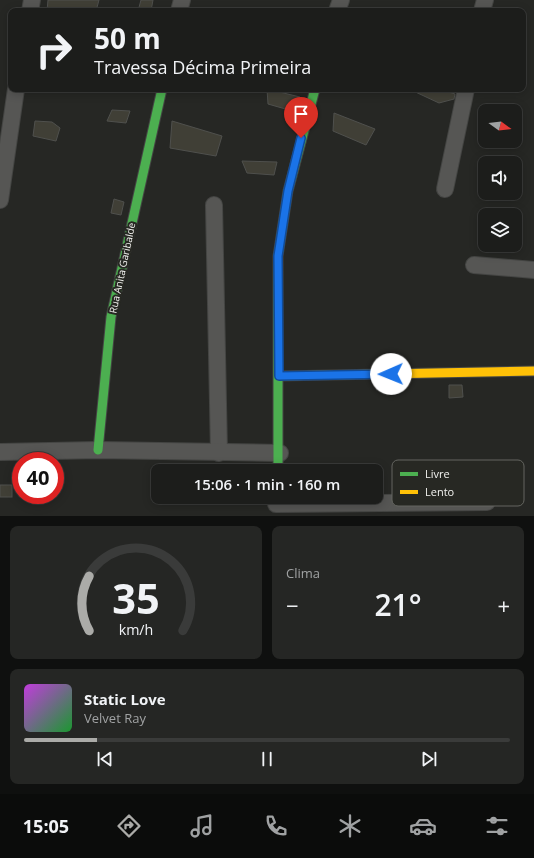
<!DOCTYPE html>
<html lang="pt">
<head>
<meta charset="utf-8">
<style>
	:root { --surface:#1c1d1b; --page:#252624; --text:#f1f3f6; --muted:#a0a2a3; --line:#3a3b3a; --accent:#ababa8 }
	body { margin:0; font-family:"Open Sans",sans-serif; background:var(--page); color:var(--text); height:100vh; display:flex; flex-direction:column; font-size:15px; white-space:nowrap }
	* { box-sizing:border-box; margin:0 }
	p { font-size:13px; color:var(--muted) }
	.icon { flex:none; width:22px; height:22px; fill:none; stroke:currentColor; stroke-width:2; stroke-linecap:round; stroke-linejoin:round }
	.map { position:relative; height:516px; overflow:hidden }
	.details { display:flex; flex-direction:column; gap:10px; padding:10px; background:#0f100f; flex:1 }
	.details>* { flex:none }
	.hud { position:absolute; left:8px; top:8px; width:518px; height:84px; border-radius:8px; box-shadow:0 2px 10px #0003,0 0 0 1px var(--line); background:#1c1d1b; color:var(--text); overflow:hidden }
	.needle { width:26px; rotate:105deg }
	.buttons { position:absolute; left:478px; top:104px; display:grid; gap:8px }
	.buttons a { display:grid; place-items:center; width:44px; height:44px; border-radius:8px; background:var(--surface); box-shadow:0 2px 10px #0003,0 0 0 1px var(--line); font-size:20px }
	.speed { position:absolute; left:12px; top:452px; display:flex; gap:8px; font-size:20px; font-weight:700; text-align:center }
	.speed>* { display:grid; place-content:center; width:52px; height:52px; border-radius:50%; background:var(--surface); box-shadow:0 2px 10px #0003,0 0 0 1px var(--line); line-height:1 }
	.speed .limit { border:6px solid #d22; background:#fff; color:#111 }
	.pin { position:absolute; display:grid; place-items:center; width:34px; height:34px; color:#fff; margin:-41px -17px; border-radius:50% 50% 50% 0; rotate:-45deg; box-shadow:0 0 4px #0007 }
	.pin .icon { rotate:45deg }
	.me { position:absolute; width:44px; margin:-22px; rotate:269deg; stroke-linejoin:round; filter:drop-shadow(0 0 3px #0008) }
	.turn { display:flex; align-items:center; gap:14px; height:84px; padding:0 20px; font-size:18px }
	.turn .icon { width:52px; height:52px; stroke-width:2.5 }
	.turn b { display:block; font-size:28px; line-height:34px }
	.big { font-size:30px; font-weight:600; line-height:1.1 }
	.details .tile { flex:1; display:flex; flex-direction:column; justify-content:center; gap:6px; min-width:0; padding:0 14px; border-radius:8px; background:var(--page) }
	.details .dial { align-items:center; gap:0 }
	.dial svg { height:104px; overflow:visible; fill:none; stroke:var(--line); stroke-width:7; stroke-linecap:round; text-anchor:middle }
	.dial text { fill:var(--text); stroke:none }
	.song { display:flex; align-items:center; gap:12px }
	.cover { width:48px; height:48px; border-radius:6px; background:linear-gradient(135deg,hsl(290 70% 55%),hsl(130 70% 35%)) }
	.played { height:4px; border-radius:2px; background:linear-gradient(90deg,var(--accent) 15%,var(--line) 15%) }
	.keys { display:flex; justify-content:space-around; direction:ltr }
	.heat { display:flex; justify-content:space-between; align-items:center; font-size:22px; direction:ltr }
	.details .tiles { flex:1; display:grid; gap:10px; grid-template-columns:1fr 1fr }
	.tile:last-child { grid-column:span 2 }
	.trip { position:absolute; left:151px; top:464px; width:232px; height:40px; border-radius:8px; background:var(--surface); box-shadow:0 2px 10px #0003,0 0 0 1px var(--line); font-weight:600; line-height:40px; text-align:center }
	.tab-bar { display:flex; height:64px; justify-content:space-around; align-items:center; background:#0b0c0b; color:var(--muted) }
	.tab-bar .icon { width:28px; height:28px }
	.tab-bar .on { color:var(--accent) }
	.tab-bar b { font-size:18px; color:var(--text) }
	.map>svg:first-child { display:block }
</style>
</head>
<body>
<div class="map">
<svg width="534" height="516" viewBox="0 0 534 516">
	<rect width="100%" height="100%" fill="#262724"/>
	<g fill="#403f36" stroke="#4f504d">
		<polygon points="48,0 99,0 96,11 47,11"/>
		<polygon points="141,0 153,0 151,11 138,11"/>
		<polygon points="267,89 300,97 296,112 268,104"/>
		<polygon points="409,89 439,89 455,94 454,99 439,103"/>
		<polygon points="112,110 130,111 126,123 107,121"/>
		<polygon points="334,113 375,129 366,145 333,131"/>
		<polygon points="35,121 52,122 60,128 56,141 33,136"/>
		<polygon points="172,121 222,136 216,156 170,148"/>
		<polygon points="242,161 277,162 274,175 247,173"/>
		<polygon points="114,199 124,202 121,215 111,213"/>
		<polygon points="449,385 462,385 463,397 449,398"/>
		<rect x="0" y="485" width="12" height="12"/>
	</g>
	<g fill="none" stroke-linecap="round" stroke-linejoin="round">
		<defs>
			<g id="street">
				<polyline points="30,11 32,0"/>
				<polyline points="179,11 182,0"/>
				<polyline points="337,11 341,0"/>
				<polyline points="482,11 485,0"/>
				<polyline points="445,189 466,89"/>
				<polyline points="0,200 16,89"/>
				<polyline points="214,205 219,453"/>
				<polyline points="474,265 534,270"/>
				<polyline points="0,452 98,450 280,453"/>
				<polyline points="276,504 487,502"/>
			</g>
			<g id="fast">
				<polyline points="98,450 111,317 162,89"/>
				<polyline points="278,471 278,256 288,191 315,89"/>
			</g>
			<polyline id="slow" points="279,376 534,371"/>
		</defs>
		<use href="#street" stroke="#444543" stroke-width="18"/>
		<use href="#fast" stroke="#444543" stroke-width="11"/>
		<use href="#slow" stroke="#444543" stroke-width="11"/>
		<use href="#street" stroke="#565654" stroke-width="16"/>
		<use href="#fast" stroke="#4caf50" stroke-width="9"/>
		<use href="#slow" stroke="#ffc107" stroke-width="9"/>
	</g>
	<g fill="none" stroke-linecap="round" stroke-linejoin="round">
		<defs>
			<polyline id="route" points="301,138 288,191 278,256 279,376 391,374"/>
		</defs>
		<use href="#route" stroke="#114b97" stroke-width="10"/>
		<use href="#route" stroke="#1a73e8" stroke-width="7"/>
	</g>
	<g text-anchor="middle" stroke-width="4" stroke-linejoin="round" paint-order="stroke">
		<g font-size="10" fill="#f2f2ef" stroke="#272823">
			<text transform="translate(122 268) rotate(-78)" y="4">Rua Anita Garibalde</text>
		</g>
	</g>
	<rect x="392" y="460" width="132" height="46" rx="6" fill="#272823" stroke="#646560" stroke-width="1"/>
	<rect x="400" y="472" width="18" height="4" fill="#4caf50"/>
	<rect x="400" y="490" width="18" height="4" fill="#ffc107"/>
	<g font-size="11" fill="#f2f2ef">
		<text x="425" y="478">Livre</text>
		<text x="425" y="496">Lento</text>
	</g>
</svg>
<div class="buttons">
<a><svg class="needle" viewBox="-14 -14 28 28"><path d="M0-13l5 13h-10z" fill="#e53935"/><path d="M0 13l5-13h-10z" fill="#a0a2a3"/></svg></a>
<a><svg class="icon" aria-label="sound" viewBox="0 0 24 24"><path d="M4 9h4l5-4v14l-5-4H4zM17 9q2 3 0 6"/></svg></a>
<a><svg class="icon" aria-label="layers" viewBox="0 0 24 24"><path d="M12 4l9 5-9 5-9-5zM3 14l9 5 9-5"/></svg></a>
</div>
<div class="speed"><div class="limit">40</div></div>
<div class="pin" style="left:301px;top:138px;background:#d93025"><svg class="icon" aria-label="arrive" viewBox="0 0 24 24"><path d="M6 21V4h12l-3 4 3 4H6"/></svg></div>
<svg class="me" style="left:391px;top:374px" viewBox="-20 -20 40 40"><circle r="19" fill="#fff"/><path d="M0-13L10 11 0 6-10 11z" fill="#1a73e8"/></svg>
<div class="trip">15:06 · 1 min · 160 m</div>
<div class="hud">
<div class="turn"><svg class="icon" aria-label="right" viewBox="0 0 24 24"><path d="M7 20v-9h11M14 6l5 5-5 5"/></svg><div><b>50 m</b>Travessa Décima Primeira</div></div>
</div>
</div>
<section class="details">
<div class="tiles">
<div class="tile dial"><svg viewBox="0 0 100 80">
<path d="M14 69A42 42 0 1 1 86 69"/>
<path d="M14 69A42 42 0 0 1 14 27" stroke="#ababa8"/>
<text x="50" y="56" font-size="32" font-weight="700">35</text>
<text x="50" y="72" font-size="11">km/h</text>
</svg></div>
<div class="tile"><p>Clima</p>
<div class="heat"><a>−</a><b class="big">21°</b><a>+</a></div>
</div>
<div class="tile">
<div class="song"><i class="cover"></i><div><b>Static Love</b><p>Velvet Ray</p></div></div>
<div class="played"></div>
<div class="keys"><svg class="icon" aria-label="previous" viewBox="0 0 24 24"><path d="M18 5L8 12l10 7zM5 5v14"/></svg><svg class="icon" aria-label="pause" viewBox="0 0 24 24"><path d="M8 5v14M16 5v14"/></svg><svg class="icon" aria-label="next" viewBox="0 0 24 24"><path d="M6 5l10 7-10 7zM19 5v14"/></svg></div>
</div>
</div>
</section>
<nav class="tab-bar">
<b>15:05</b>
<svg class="icon on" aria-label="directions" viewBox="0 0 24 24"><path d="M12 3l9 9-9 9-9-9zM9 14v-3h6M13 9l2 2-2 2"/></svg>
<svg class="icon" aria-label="music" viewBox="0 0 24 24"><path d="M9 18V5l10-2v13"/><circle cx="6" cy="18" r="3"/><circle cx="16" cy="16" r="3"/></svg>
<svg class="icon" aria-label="phone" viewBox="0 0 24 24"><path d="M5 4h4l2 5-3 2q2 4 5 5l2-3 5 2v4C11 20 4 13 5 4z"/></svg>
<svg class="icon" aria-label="climate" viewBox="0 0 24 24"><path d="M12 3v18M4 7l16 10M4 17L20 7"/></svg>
<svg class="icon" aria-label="car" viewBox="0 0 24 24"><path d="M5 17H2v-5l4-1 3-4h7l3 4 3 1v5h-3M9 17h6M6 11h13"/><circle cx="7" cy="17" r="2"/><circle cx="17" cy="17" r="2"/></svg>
<svg class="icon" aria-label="filters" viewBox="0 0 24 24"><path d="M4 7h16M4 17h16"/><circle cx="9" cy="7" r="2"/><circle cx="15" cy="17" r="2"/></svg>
</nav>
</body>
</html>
